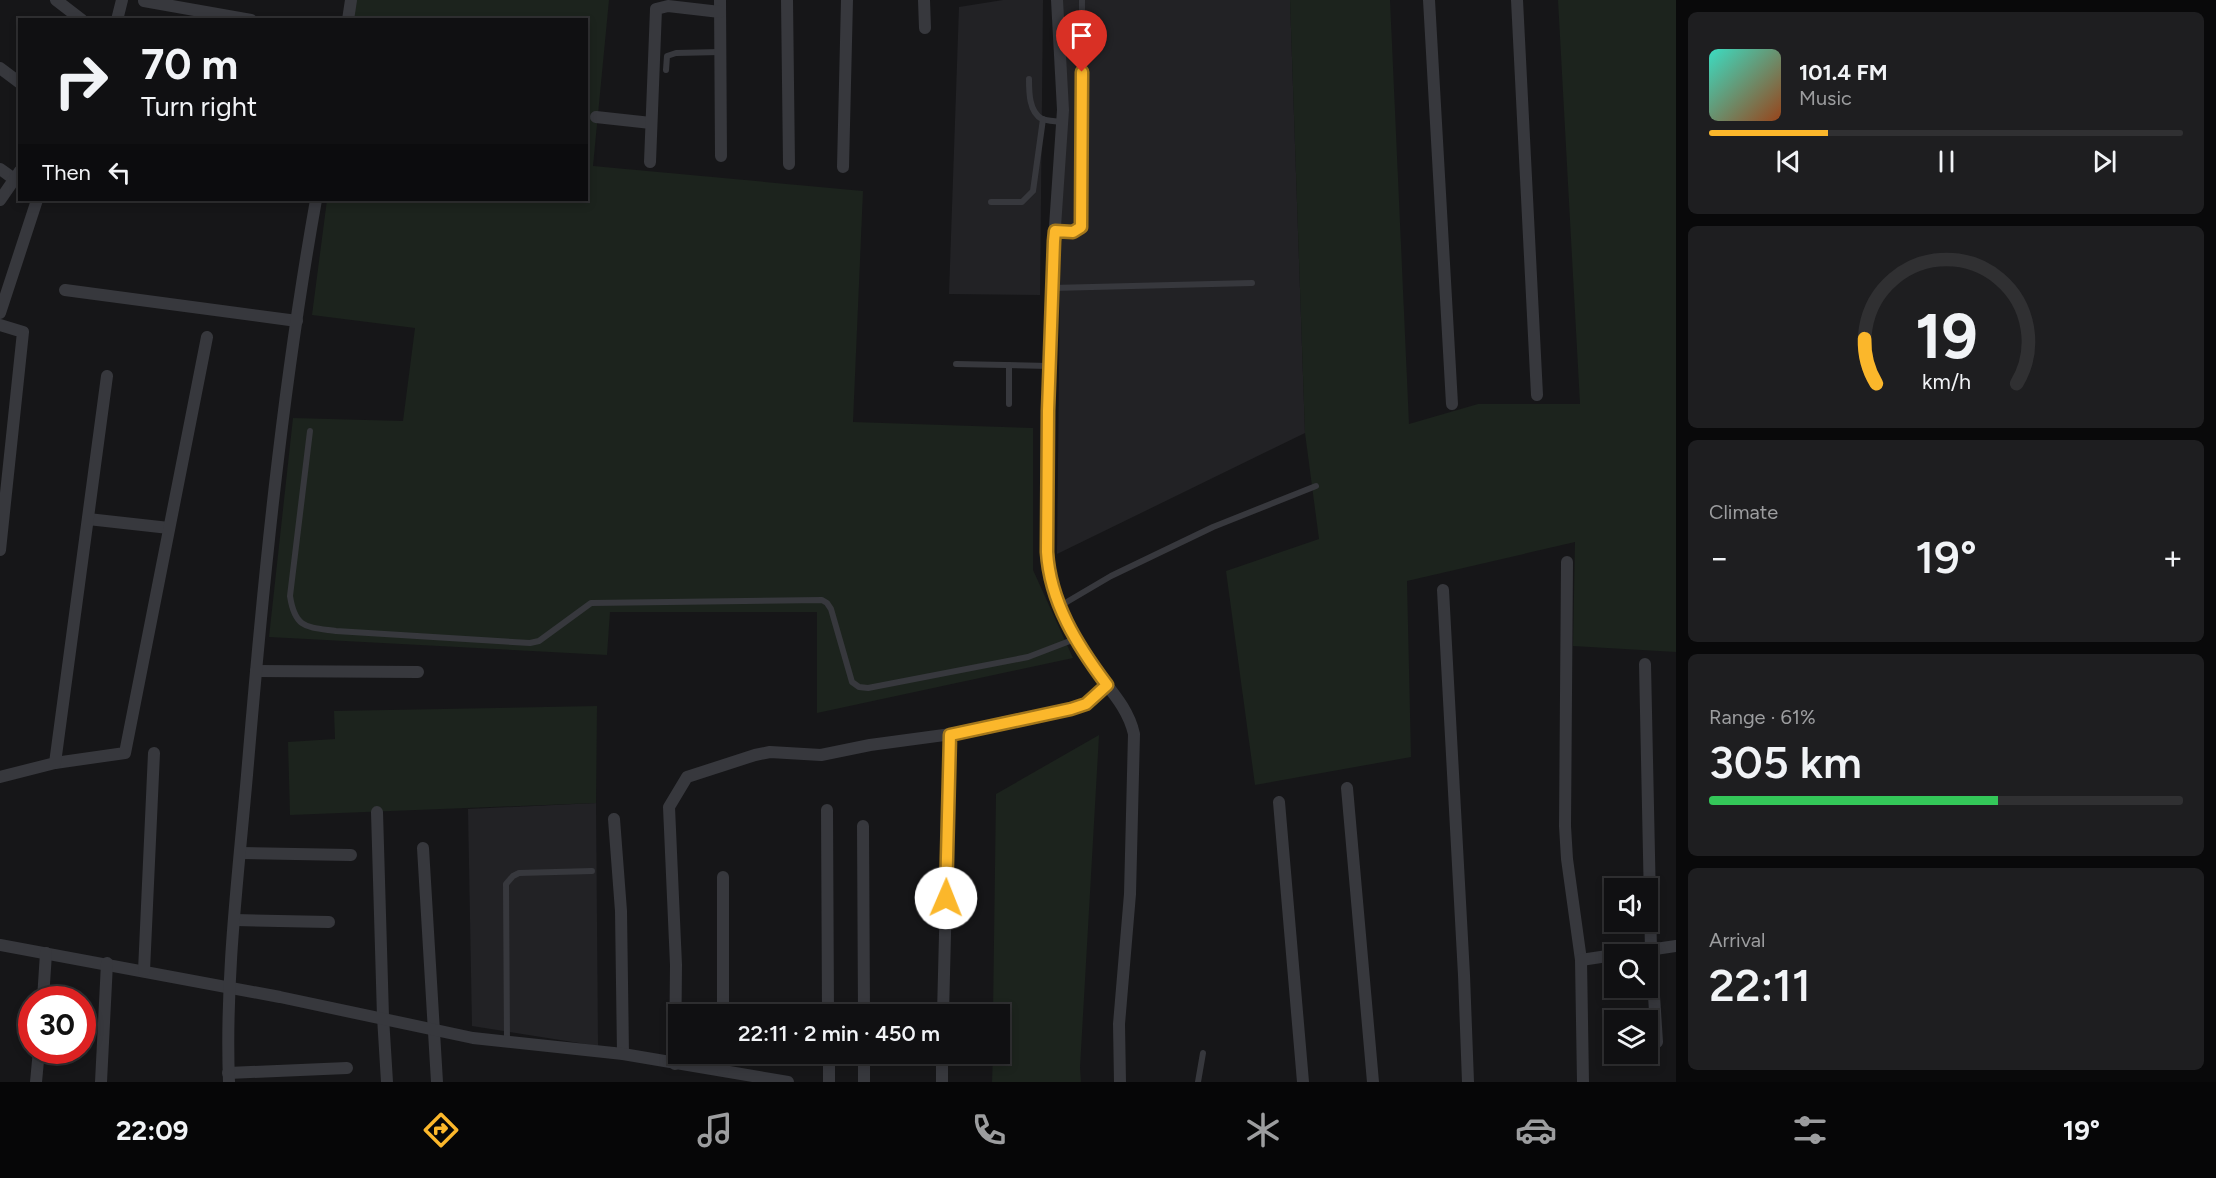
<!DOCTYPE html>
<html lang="en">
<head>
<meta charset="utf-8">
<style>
	:root { --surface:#101012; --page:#1e1e20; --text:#f1f3f6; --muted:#9c9d9f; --line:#303032; --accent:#fbb72b }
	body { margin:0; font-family:Figtree,sans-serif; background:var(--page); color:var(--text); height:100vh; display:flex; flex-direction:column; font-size:22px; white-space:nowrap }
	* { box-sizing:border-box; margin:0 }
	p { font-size:20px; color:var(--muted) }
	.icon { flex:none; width:33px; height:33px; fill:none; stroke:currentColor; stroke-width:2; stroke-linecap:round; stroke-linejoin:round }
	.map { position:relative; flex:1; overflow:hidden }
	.panel { display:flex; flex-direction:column; gap:12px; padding:12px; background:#09090a; width:540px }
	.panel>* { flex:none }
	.hud { position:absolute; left:18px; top:18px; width:570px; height:183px; border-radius:0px; box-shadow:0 3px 9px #0003,0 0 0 2px var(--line); background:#101012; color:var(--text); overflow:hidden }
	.tools { position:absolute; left:1604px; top:878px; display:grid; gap:12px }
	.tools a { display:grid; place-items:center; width:54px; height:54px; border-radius:0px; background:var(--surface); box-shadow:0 3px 9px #0003,0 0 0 2px var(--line); font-size:30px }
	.speed { position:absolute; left:18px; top:986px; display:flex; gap:12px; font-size:30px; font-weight:700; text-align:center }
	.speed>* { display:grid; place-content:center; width:78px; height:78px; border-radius:50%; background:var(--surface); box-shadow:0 3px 9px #0003,0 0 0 2px var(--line); line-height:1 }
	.speed .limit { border:9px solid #d22; background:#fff; color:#111 }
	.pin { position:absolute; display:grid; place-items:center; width:51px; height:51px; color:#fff; margin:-62px -26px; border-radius:50% 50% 50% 0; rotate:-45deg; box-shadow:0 0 6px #0007 }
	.pin .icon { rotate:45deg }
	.me { position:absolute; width:66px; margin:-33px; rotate:1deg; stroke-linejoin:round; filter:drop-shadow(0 0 4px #0008) }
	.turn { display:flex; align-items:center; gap:21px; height:126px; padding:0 24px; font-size:27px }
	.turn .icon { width:78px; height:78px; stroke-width:2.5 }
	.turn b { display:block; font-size:42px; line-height:51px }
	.then { display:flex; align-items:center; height:57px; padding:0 24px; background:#0003; gap:12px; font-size:22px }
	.big { font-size:45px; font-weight:600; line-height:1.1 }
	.panel .card { flex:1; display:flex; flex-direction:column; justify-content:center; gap:9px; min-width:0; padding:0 21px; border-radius:9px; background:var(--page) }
	.panel .dial { align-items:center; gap:0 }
	.dial svg { height:156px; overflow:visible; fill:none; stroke:var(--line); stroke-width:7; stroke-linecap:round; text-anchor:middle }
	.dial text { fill:var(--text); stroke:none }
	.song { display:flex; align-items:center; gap:18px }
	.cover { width:72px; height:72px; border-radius:9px; background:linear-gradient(135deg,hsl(170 70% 55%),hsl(20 70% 35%)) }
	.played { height:6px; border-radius:3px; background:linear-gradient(90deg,var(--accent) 25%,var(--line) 25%) }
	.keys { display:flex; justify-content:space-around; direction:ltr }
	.heat { display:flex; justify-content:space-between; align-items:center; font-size:33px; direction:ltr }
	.charge { height:9px; border-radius:4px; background:linear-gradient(90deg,#34c759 61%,var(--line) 0) }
	.trip { position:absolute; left:668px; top:1004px; width:342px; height:60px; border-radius:0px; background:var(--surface); box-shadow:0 3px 9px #0003,0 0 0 2px var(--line); font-weight:600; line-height:60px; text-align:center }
	.menu { display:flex; height:96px; justify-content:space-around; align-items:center; background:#060607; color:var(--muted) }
	.menu .icon { width:42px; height:42px }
	.menu .selected { color:var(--accent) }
	.menu b { font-size:27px; color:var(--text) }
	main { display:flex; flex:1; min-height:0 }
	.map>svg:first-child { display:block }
</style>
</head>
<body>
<main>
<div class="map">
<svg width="1676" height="1082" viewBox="0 0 1676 1082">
	<rect width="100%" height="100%" fill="#161618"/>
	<g fill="#222225">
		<polygon points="1003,0 1043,0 1040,295 949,294 959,7"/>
		<polygon points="1063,0 1290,0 1305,433 1057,554"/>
		<polygon points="596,803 598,1046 472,1026 468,809"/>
	</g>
	<g fill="#1c231d">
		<polygon points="356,0 609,0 593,166 863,191 853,422 1033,428 1033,570 1073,658 817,713 817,612 610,612 607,655 269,637 293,418 403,421 415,328 312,315 327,200 586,200 586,20 354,19"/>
		<polygon points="1290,0 1390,0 1409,424 1478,404 1580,404 1558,0 1676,0 1676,652 1573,646 1575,542 1407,581 1411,757 1255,785 1226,571 1319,539 1305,433"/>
		<polygon points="597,706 596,803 290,815 288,742 335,739 334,711"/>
		<polygon points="1099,735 1080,1068 1081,1082 992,1082 993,1053 999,1053 999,1014 993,1014 996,794"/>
	</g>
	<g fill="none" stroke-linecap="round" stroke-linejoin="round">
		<g stroke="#37383d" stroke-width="6">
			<polyline points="666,70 667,56 676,53 720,52"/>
			<path d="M 1029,79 C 1029,92 1029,112 1042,119 C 1047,121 1056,121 1062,122"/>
			<polyline points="991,202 1022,202 1033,191 1043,119"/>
			<polyline points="1055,231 1073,232 1081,227 1082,0"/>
			<polyline points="1052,288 1252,283"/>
			<polyline points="956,364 1049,366"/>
			<polyline points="1009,365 1009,404"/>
			<path d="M 310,431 L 290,596 C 295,629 307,627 336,631 L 530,643 L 539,641 L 591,603 L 822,600 L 827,603 L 831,609 L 852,682 L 859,687 L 868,688 L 1028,657 L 1075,639"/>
			<polyline points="1060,606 1111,576 1213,527 1316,486"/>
			<polyline points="507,1042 506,884 513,876 519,873 592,871"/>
			<polyline points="1198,1082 1203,1053"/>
		</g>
		<g stroke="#37383d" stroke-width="12">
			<polyline points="56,0 82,20"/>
			<polyline points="720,0 721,156"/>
			<polyline points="787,0 789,164"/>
			<polyline points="924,0 925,28"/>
			<path d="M 1057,0 L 1063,110 L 1054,241 L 1048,411 L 1047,552 C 1049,594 1069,633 1093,667 C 1109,689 1128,707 1134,734 L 1130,894 L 1119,1024 L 1120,1082"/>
			<polyline points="1429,0 1452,404"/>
			<polyline points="1517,0 1537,395"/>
			<polyline points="144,1 251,20"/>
			<polyline points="117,20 122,0"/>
			<polyline points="348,20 351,0"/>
			<polyline points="0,68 20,83"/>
			<polyline points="596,117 651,123"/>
			<polyline points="650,162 656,9 668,6 720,12"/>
			<polyline points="843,167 847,0"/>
			<polyline points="0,169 14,179"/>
			<polyline points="0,200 20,171"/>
			<polyline points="65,290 297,321"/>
			<polyline points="0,313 37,200"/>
			<polyline points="0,325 23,332 0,550"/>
			<polyline points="88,519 169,528"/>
			<polyline points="1567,562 1565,826 1567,859 1581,960"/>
			<polyline points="1443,590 1464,975 1468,1082"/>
			<polyline points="1645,664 1651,950 1657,1042"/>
			<polyline points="256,671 418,672"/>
			<polyline points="55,763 125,753 207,337"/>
			<polyline points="0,777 55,763 107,376"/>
			<polyline points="1347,788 1373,1082"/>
			<polyline points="1279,802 1303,1082"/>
			<polyline points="827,810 828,1014"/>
			<polyline points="377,812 383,1017 387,1082"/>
			<polyline points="614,819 621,911 623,1054"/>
			<polyline points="863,826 864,1014"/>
			<polyline points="423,848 437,1082"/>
			<polyline points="240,853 351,855"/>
			<polyline points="723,877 723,1014"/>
			<polyline points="235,920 329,922"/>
			<polyline points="0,945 280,997 473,1038 623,1054 788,1082"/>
			<polyline points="1622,954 1676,946"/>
			<polyline points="144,971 154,753"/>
			<polyline points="43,999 46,953"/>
			<polyline points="943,1014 950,735 1071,709 1086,703 1107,685"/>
			<polyline points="723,1053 723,1070"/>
			<polyline points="829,1053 829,1082"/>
			<polyline points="864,1053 864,1082"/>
			<polyline points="675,1064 676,965 669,807 687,777 755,755 770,752 821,755 870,745 959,733"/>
			<polyline points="228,1073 347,1068"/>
			<polyline points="36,1082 39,1050"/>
			<polyline points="101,1082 107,963"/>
			<path d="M 229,1082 C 225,980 238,877 247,775 C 263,583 282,390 316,200"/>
			<polyline points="942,1082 942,1053"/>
			<polyline points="1583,1082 1581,960 1614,955"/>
		</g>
	</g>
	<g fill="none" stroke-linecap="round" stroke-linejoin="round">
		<defs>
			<path id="route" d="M 946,898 L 950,735 L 1071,709 L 1086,704 L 1107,685 C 1077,645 1050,602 1047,552 L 1048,411 L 1054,241 L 1055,231 L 1073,232 L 1081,227 L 1082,72"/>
		</defs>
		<use href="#route" stroke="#a3771c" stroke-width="15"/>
		<use href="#route" stroke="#fbb72b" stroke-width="10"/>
	</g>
</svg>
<div class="tools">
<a><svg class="icon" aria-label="sound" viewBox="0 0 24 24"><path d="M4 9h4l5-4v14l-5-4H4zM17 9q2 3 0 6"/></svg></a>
<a><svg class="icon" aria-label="search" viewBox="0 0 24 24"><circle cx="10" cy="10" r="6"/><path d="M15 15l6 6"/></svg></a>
<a><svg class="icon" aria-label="layers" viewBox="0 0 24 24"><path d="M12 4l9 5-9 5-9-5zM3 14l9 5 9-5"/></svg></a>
</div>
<div class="speed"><div class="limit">30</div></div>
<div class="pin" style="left:1082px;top:72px;background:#d93025"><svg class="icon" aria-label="arrive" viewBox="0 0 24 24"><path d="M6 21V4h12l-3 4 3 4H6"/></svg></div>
<svg class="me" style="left:946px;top:898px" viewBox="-20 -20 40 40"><circle r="19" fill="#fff"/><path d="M0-13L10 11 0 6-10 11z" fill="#fbb72b"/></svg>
<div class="trip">22:11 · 2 min · 450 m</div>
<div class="hud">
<div class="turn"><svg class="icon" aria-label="right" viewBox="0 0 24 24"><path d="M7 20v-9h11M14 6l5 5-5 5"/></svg><div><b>70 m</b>Turn right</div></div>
<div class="then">Then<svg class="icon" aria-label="left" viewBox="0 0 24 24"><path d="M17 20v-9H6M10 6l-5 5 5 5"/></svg></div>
</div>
</div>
<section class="panel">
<div class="card">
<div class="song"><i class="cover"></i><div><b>101.4 FM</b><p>Music</p></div></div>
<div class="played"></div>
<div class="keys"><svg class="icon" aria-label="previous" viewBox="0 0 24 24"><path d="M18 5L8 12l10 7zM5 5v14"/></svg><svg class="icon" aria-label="pause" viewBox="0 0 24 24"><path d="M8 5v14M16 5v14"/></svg><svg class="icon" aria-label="next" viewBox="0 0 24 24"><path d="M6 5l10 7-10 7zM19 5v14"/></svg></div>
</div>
<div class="card dial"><svg viewBox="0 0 100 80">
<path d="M14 69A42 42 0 1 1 86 69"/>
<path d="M14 69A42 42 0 0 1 8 46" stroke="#fbb72b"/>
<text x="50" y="56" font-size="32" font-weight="700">19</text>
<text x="50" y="72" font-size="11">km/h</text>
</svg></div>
<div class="card"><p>Climate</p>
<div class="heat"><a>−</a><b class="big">19°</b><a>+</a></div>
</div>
<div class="card"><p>Range · 61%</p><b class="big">305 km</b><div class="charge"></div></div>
<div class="card"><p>Arrival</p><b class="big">22:11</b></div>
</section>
</main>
<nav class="menu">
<b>22:09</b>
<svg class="icon selected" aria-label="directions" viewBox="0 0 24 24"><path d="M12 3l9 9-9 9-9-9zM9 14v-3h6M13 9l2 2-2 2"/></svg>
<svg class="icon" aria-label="music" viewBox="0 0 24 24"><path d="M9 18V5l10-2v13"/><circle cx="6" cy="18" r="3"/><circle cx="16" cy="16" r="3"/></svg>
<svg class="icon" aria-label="phone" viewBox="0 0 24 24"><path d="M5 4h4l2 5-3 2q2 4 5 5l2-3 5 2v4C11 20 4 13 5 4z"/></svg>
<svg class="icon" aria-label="climate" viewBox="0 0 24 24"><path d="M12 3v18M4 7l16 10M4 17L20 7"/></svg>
<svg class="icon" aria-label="car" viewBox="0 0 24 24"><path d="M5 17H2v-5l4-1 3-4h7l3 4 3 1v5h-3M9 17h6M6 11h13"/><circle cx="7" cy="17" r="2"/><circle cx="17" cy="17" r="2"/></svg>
<svg class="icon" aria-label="filters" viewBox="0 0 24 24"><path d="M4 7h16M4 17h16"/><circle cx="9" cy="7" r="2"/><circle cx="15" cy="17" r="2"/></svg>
<b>19°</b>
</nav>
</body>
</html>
